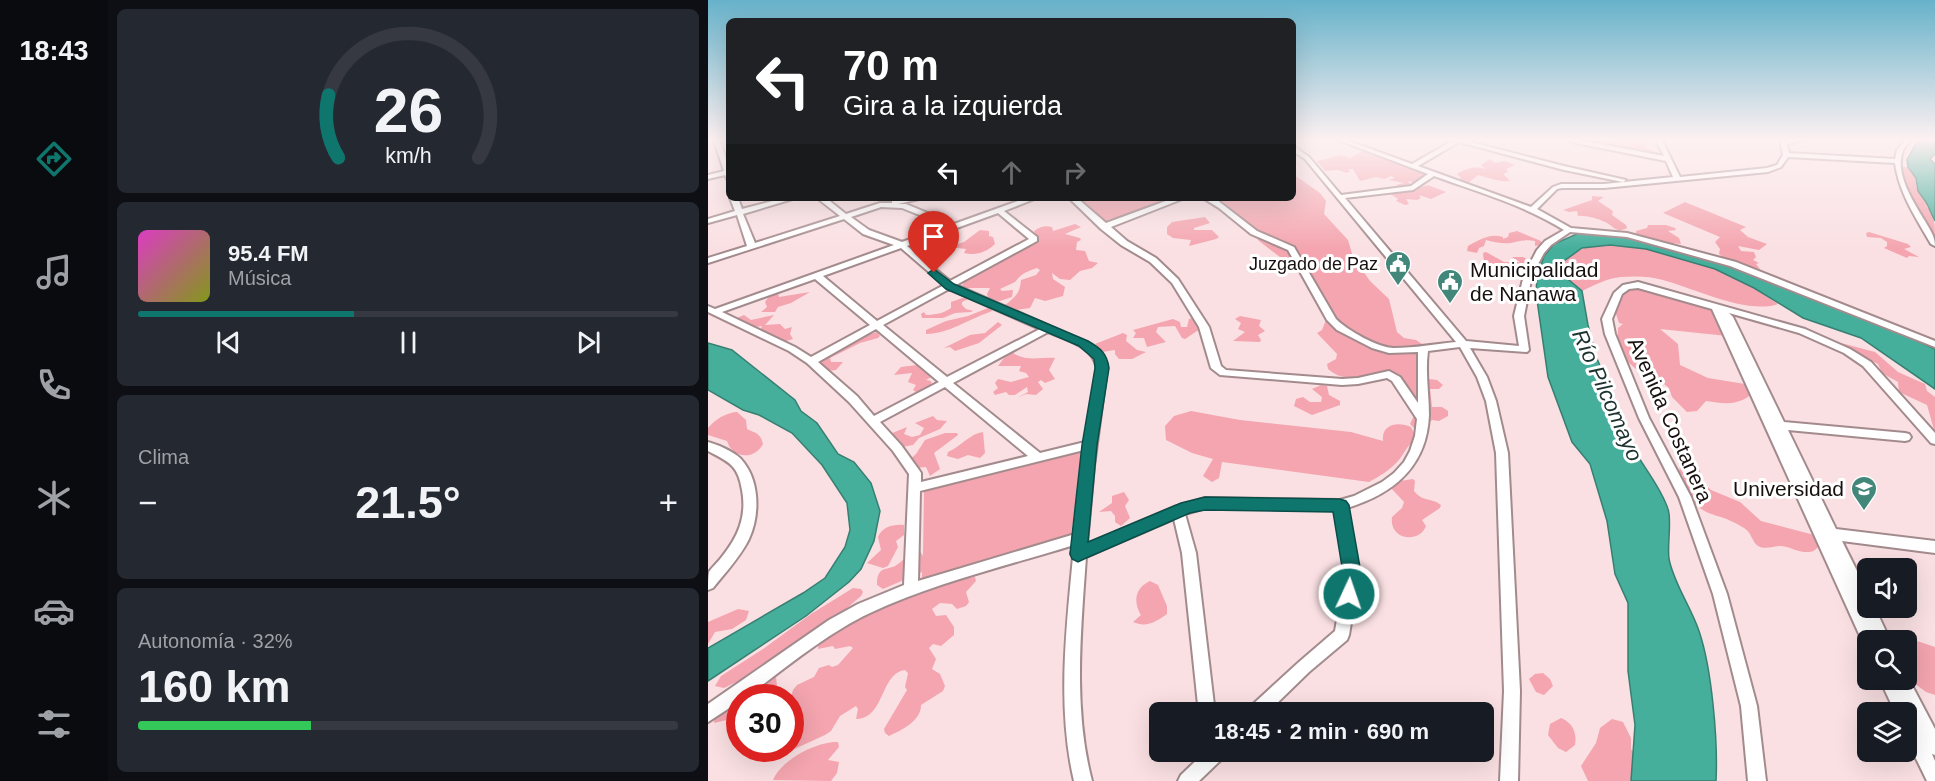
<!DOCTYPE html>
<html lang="es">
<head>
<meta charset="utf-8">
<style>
	:root { --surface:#171b24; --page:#242831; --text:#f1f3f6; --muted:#9ea1a6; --line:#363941; --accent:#0f766e }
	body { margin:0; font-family:Helvetica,sans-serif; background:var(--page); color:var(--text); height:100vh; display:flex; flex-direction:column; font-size:22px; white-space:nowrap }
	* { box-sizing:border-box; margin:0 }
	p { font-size:20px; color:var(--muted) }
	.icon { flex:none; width:33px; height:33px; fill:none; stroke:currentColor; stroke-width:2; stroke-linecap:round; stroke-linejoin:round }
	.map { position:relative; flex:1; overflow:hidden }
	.sheet { display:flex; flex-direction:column; gap:9px; padding:9px; background:#0d0f14; width:600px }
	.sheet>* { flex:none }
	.banner { position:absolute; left:18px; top:18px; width:570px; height:183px; border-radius:9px; box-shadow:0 6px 24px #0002; background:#202124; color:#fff; overflow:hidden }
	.fabs { position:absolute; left:1149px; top:558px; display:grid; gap:12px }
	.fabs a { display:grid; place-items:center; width:60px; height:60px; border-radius:9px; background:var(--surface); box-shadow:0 6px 24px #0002; font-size:30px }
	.speed { position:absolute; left:18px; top:684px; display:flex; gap:12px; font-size:30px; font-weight:700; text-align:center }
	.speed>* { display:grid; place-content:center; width:78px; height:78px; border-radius:50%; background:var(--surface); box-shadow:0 6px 24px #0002; line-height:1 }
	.speed .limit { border:9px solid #d22; background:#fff; color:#111 }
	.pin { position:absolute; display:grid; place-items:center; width:51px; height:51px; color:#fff; margin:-62px -26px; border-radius:50% 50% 50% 0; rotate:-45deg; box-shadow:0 0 6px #0007 }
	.pin .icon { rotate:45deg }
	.me { position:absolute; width:66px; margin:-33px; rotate:3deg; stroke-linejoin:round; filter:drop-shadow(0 0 4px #0008) }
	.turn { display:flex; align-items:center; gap:21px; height:126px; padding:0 18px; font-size:27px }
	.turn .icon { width:78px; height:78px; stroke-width:2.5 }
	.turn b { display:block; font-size:42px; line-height:51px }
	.lanes { display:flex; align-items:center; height:57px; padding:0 18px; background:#0003; justify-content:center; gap:30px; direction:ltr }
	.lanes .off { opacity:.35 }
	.big { font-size:45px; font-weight:700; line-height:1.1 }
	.sheet .card { flex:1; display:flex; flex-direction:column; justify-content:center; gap:9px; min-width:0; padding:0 21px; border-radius:9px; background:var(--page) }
	.sheet .dial { align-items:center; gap:0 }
	.dial svg { height:156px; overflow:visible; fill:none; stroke:var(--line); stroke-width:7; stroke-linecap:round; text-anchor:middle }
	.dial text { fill:var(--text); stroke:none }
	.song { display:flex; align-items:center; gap:18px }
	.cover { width:72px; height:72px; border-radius:9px; background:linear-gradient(135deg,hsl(310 70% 55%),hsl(70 70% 35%)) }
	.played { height:6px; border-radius:3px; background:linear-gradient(90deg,var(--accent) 40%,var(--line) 40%) }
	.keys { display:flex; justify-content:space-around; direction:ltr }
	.heat { display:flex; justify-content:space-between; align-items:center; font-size:33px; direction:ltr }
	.charge { height:9px; border-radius:4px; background:linear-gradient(90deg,#34c759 32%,var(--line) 0) }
	.trip { position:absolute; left:441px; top:702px; width:345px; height:60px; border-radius:9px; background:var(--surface); box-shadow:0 6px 24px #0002; font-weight:700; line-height:60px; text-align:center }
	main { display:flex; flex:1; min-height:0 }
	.dock { display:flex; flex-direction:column; width:108px; justify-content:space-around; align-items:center; background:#090b0e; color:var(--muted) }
	.dock .icon { width:42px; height:42px }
	.dock .on { color:var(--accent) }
	.dock b { font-size:27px; color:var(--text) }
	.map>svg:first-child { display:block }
</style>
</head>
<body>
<main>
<nav class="dock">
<b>18:43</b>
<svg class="icon on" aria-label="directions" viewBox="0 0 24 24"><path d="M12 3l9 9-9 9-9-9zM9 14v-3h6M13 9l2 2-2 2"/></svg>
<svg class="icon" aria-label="music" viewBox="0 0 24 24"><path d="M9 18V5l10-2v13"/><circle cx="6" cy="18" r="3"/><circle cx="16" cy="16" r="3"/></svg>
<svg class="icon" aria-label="phone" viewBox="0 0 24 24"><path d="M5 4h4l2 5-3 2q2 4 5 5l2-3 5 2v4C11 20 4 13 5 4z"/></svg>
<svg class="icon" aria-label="climate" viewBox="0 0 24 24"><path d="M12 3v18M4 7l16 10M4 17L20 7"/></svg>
<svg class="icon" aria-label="car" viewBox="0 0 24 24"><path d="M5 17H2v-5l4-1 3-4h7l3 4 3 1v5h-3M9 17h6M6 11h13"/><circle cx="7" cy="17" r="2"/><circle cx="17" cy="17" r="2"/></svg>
<svg class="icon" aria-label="filters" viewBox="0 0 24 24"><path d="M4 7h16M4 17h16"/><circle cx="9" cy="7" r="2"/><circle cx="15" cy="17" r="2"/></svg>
</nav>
<section class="sheet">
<div class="card dial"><svg viewBox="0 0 100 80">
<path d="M14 69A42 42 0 1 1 86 69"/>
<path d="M14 69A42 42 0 0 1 9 37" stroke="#0f766e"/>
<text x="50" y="56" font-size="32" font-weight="700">26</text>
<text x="50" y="72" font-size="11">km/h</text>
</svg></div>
<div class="card">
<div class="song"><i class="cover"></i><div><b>95.4 FM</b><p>Música</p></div></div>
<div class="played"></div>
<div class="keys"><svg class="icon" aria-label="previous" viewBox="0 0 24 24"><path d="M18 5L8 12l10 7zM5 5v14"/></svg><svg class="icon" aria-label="pause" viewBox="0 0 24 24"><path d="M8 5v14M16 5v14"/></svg><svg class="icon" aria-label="next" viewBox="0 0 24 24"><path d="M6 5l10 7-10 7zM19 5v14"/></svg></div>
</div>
<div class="card"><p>Clima</p>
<div class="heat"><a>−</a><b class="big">21.5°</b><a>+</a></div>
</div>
<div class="card"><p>Autonomía · 32%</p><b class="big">160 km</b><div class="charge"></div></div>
</section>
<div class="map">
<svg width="1227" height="781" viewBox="0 0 1227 781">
	<rect width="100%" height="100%" fill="#fae0e3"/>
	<g fill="#f4a5af">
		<polygon points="871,140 939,140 941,142 936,147 950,153 942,154"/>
		<polygon points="658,149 721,172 710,184 700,181 702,184 695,187 688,185 696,183 681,180 687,178 683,176 676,179 668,177 652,181 645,169 640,169 642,171 639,173 630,170 617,171 609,161 633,155 642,158"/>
		<path d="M 782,159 L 787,163 L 797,161 L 807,165 L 798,169 L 800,172 L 795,174 L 802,181 C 791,182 781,178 770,175 L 760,183 L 751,181 L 753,178 L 749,174 C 760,168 765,166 778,169 L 773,165 Z"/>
		<path d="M 1195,167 L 1201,167 L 1210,178 L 1207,180 L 1210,183 L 1208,186 L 1220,203 L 1218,206 C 1227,213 1227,226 1227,238 L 1223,232 L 1217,229 C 1211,212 1196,196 1197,179 L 1194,177 Z"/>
		<path d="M 585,174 L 612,193 L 618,201 L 616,214 L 640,240 L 645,257 L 662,281 L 681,299 L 689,332 L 696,338 L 708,340 L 717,346 L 721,379 L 729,380 L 735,385 L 731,389 L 722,389 L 724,407 L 734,407 L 740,411 L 740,416 L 731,421 L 724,420 L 715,429 L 707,429 L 702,424 L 708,411 L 697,387 L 682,371 C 659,374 640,386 620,369 L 619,364 L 628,359 L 629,354 L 609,333 L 614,330 L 618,320 L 614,314 L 617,296 L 600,286 L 589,270 L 551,241 L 539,225 L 509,198 L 585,198 Z"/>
		<polygon points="720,185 738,192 723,199 711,195 713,198 709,200 698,199 701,204 697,205 688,201 690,199 681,193 688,189 700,191"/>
		<path d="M 884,196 L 896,197 L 890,201 L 905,211 L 904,215 L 918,225 L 919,228 C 907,234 905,225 897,222 C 891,219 877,215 870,216 L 869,211 L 861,212 L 855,210 L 884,200 Z"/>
		<polygon points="370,198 457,198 461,201 396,221"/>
		<polygon points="977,202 1038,227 1032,230 1040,237 1059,244 1051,250 1030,246 1033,251 1046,252 1048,257 1045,260 1051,263 1048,264 1052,269 1019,261 1011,254 1012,249 1007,242 1012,237 955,213"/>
		<polygon points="497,217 502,223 486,228 486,230 504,230 511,237 508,239 481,246 483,240 465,238 459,234 459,227 464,222"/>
		<path d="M 367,224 L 373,227 L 357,234 L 372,238 L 373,240 L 369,242 L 368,250 L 377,251 L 381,261 L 390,263 L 384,268 L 372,271 L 362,280 L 352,279 L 344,273 L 345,279 L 357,287 L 355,296 L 337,301 L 327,298 L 322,308 L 308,310 L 299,308 L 297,305 C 307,297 312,294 313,280 L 328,275 L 332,270 L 329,268 C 318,272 314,273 307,282 L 292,289 L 294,291 L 305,290 L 304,297 L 292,301 L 281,300 L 279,294 L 282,288 L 253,288 L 256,282 L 254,279 L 293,259 L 328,236 L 326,231 C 331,227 338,225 344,227 L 345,231 Z"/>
		<polygon points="940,225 958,225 967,228 968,230 960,231 971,238 973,244 954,242 928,234 928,231 939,228"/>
		<path d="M 272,230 L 281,231 L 281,236 L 285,237 L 287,244 C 278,252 269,256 256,253 L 258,249 L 241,247 L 256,242 Z"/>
		<path d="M 809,231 L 833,241 L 833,245 L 827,246 L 827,241 C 817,239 812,241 803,243 C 795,244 785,242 778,240 L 776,246 L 771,248 L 769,253 L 759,251 L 760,246 C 772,240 781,233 795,237 L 795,239 L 800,237 L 801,233 Z"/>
		<polygon points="1161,232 1200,244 1203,247 1196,249 1211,257 1201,256 1199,258 1176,248 1179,246 1179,242 1173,238 1159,237 1158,233"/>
		<path d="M 887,245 L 902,245 L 938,249 L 1007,269 L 1046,288 L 1070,304 C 1040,315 985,288 955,280 C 942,276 926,276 913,277 C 900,278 886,285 874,291 L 855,275 C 851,256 872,249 887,245 Z"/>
		<polygon points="778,252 796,262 812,262 804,257 815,257 822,261 818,264 818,268 814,269 809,266 801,270 785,272 780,269 782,266 776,263 775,253"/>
		<path d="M 933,288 L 1005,310 L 1019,336 L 952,329 L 970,344 L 972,365 L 1000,378 L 1037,384 L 1045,393 C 1030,406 1017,404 998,401 L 989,411 L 979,412 L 964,397 L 961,388 L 956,384 C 931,373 907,361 910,328 L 915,324 L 911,323 L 907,311 L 912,299 L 921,289 Z"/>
		<polygon points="102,292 83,303 70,307 67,312 53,312 59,307 57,302 62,295 70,293 71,297"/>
		<path d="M 260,296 L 265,297 L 254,302 L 254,305 L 258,309 L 265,311 L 263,312 L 247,313 L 235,318 L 214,318 L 213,314 L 216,312 L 218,315 C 227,315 236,313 243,308 L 243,302 Z"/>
		<path d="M 285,306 L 287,308 L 282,312 C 260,319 241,334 218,334 L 218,330 L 238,321 L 260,316 Z"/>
		<path d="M 36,315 L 43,320 L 66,315 L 57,325 L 72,324 L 77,329 L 84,327 L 82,334 L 85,339 L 75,342 L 52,331 L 54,326 C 42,329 37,322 29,318 Z"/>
		<polygon points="532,316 553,320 551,326 557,331 550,335 553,340 552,342 525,341 537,332 530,329 533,323 527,319"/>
		<polygon points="484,318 492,325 492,329 477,339 474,338 467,326 450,327 448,332 458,342 439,347 436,338 425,338 428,333 425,330 465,319 472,322 473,327 479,327 481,319"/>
		<polygon points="290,322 294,325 271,343 247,351 242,347 236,348 262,335 277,333"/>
		<path d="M 169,332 L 172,336 L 170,338 L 152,343 L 122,358 L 123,362 L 135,362 L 128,370 C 121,372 112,367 111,359 L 156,336 Z"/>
		<polygon points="415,333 419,335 418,341 429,350 438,352 424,359 411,359 407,354 407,350 394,352 387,344"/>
		<polygon points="1133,343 1167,352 1190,372 1217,384 1219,391 1227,397 1227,433 1219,405 1191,392 1190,382 1174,373 1170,364 1130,344"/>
		<path d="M 305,353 C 318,362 333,357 347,358 L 341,370 L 347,379 L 337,383 L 333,380 L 330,382 L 335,389 L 328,395 L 318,394 L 309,398 L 320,392 L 319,387 L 307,395 L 301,395 L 298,392 L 287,395 L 285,392 L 290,388 L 287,383 L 290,379 L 303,382 L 321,377 L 318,373 L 311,371 L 313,366 L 290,366 L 296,358 Z"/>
		<polygon points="209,365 219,368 225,376 218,380 223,381 224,387 211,394 205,390 208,385 200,382 204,373 186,375 193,367"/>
		<polygon points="613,385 619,386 621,395 632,401 632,405 604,415 586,406 588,399 595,397 602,402 613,402 614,397 604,389"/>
		<path d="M 483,411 L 532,420 L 643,432 L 675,441 C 673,424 690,421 703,427 L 707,435 L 706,441 C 698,447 696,454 690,461 C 682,470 672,476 661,482 L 514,462 L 511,478 L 504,482 L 495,476 L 505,459 L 484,453 L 458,440 L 457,426 L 466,416 Z"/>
		<path d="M 29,412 L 38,420 L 39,429 C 48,433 53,434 55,444 C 46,461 24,458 19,441 L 0,435 L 0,428 C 8,419 17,413 29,412 Z"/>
		<polygon points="225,416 229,420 239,421 232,429 211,438 205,445 194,447 182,434 199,427 196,434 204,437 212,435 216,428 207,423"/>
		<path d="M 275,432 L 277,453 L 272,458 L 260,455 L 250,459 L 239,456 L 240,452 C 252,447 263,433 275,432 Z"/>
		<polygon points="237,433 249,433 250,435 226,453 232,469 222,476 218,467 206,468 199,462 208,454 217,440"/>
		<path d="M 375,450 L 363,535 L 214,579 L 214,572 L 175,589 L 169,585 C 169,580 169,575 173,571 C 177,568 183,568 187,566 C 196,561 200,552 212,551 L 215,556 L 216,490 Z"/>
		<path d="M 977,464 L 984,463 L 990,466 L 997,484 L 1003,490 L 1032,502 L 1053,521 L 1110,536 L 1112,545 C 1108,549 1106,552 1101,552 C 1091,553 1083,547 1073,546 C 1067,546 1056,550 1050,546 C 1044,542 1044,533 1036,528 C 1003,507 993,524 973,479 L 975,476 L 971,472 L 972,466 Z"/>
		<path d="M 705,479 L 707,481 L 706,491 C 716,503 723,497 733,505 L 732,508 L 714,520 L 718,526 C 711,544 681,540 684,517 L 694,508 L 696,502 L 683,488 L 692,481 Z"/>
		<polygon points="416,492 421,500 417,506 422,518 413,526 407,522 407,516 403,511 391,512 404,503 404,496"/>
		<path d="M 196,525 L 196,535 L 188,541 L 190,547 L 180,566 L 175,568 L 159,563 L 173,550 L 170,537 C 174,527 185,524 196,525 Z"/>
		<path d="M 267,577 L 268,581 L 258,592 L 261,602 L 258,606 L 249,609 L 244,604 L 232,603 L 224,609 L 228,616 L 238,615 L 246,627 L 246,635 L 233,646 L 225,644 L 221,648 L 228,659 L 224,669 L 232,674 L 237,686 L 235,691 L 213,705 C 213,721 194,730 181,736 L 177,733 L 176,729 L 199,690 L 197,687 L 200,673 L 197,670 C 172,673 177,719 148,719 L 150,709 L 148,706 L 132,716 L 123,731 L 117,735 L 69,757 L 66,754 L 54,759 L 45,755 L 45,749 L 82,748 L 82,700 L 85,690 L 89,685 L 106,677 L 111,668 L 121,665 L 124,667 L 130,665 L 145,648 L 142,646 L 127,649 L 125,646 L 110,649 L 111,640 C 156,613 214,582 267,577 Z"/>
		<path d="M 442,581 L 450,585 L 459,606 L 459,614 C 448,622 438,628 425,622 L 433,615 C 425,601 427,588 442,581 Z"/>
		<polygon points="145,588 153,589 155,592 153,596 131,615 113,624 59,667 16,688 7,686 13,676 55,649 103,614"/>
		<polygon points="30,609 41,611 38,620 24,629 7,632 0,644 0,622"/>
		<polygon points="1185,633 1227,647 1227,695 1218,692 1199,678 1198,640 1175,640"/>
		<polygon points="835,673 842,679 845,686 836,695 828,692 821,679 827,674"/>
		<polygon points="68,677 69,686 61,697 32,698 31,717 6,723 7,713 42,686"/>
		<path d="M 853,718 C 865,723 869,733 867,745 L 858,752 L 850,748 L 840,735 L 842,724 Z"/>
		<polygon points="904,719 915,722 923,738 923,749 927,754 933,781 880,781 873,766 888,743 892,728"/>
		<path d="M 130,742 L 131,747 L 120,760 L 131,762 L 129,773 L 123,781 L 65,780 C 73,760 109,741 130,742 Z"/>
	</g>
	<g fill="#45af9c" stroke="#387f72" stroke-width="1.5">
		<polygon points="1214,140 1227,140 1227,154 1222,159 1227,164 1227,221 1218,202 1210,191 1208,178 1200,167 1199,160 1207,145"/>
		<path d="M 871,233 L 914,235 L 1013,262 L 1180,327 L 1227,349 L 1227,389 L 1153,338 L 1095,318 L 1046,288 L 1007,269 L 938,249 L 902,245 L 874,248 L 856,261 L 855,275 L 874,291 L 880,325 L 888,356 L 914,420 C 920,452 950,478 960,509 C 964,520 959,545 961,559 C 966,584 983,607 991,631 C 1004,669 1010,741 1008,781 L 923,781 L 927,725 L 920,671 L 920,603 L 907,574 L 899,521 L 882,464 L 864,442 L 840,377 L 828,293 L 829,277 L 836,256 L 846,244 Z"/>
		<polygon points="0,343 24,350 87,400 93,411 109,423 130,454 146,462 163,483 172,511 166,541 153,569 141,582 98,616 0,681 0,648 95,593 117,578 137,547 142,530 139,503 114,465 84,433 51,415 35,410 0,390"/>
	</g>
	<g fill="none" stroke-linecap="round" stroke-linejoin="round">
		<defs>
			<g id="minor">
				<polygon points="6,140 12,140 21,168 21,180 19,179 17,175 0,179 0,175 16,171"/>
				<path d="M 630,140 L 638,140 L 704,164 L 746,140 L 755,140 L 856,166 L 918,180 L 915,182 L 856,170 L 751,142 L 710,166 L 823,207 L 845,187 L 853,184 L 896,184 L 965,177 L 958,161 L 863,142 L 860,140 L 871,140 L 956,156 L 948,140 L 954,140 L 972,177 L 1059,168 L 1069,165 L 1075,155 L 1072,140 L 1095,140 L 1079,144 L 1081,153 L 1187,159 L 1189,150 L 1197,140 L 1203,140 C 1201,143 1196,147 1195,151 C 1186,173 1206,203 1217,221 C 1222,230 1227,236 1227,246 L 1223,244 C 1208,218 1191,193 1187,163 L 1080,157 L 1073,167 L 1060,172 L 896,188 L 854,188 L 849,189 L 829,209 L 863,228 L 919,233 L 1028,262 L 1227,341 L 1227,347 L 1022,266 L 919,237 L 862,232 L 843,245 L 836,253 L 824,275 L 816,316 L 821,350 L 819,352 L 762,348 L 779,377 L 788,401 L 800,453 L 812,691 L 810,781 L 792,781 L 796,691 L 788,453 L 778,401 L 769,377 L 752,347 L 720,351 C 717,372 721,394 721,415 C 719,467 685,494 639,508 L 651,574 L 641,635 L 639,640 L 601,672 L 560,712 L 541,712 L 543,706 L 591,662 L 627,631 L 637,574 L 627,510 L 497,508 L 477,514 L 488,553 L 506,705 L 504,711 L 499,712 L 492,711 L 490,705 L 474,553 L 466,519 L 378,557 C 373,630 365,709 384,781 L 366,781 C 349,709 358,630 365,557 L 363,554 L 366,545 C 298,566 226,583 162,613 C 119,633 75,670 37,698 L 32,698 L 32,701 L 0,722 L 0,704 L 121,620 L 150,604 L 196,585 L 201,474 L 185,451 L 141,402 L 99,363 L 81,351 L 0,312 L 0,306 L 7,309 L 186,245 L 155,234 L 136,219 L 0,263 L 0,258 L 39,246 L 29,215 L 0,223 L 0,219 L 27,211 L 22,198 L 30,198 L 34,209 L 76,198 L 88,198 L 35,214 L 47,243 L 132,216 L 109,198 L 118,198 L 138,214 L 172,203 L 184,203 L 184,200 L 187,200 L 215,198 L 190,204 L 198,204 L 246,224 L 318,198 L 329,198 L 296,211 L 329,237 L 329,241 L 248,285 L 378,342 C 390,348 396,355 399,368 L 386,466 L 379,544 L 466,507 L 497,498 L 632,500 L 646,496 L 674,482 L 686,473 L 696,462 L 702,451 L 707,436 L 709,419 L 684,381 L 679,378 L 650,384 L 634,385 L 512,375 L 503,368 L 491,327 L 464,283 L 442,262 L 413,245 L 393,229 L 361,198 L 369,198 L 398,223 L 466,198 L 477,198 L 403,227 L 419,241 L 448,258 L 470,279 L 501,327 L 513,366 L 518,370 L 634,379 L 650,378 L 681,371 L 692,377 L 710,403 L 710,352 L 681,353 L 664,348 L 629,330 L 619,320 L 580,250 L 543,234 L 511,208 L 495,198 L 505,198 L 509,200 L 549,231 L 586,247 L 628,319 C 639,330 670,348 686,348 C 707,348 728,344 748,342 L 597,159 L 585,151 L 585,146 L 601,157 L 633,195 L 703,186 L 720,174 ZM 726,176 C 770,192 816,205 856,230 L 837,241 L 829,250 L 816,275 L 806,316 L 811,346 L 758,341 L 637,198 L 705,190 ZM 173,207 L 194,208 L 239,226 L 194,242 L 161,230 L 143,217 ZM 290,213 L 321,239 L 242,281 L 199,246 ZM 193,248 L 236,285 L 169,321 L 115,276 ZM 107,279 L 162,325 L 103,357 L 87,347 L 14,312 ZM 241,289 L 332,329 L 239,377 L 175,325 ZM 168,329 L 231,382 L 166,416 L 149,396 L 110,362 ZM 340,332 C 358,340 385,346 389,368 L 377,442 L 332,453 L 245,383 ZM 237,387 L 320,456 L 213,482 L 213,473 L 211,470 L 193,445 L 172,422 ZM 376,450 L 367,534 L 210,581 L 212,491 Z"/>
				<polygon points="930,282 1097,329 1142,349 1163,362 1227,433 1227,444 1223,443 1155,366 1136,353 1091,333 1021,313 1025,317 1076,422 1197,433 1201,434 1203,437 1201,440 1197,441 1080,430 1128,529 1227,541 1227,553 1134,541 1160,593 1160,608 1167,608 1182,640 1160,640 1160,646 1156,645 1004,309 930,288 921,289 914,294 904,319 907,334 941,418 983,497 1019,594 1049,706 1058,781 1040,781 1033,706 1005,594 971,497 931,418 897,334 894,319 906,293 915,285"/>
				<path d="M 0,442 C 10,445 25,451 33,459 C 52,480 52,515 41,539 C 32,557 17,573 5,588 L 0,590 C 0,585 0,577 1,572 C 4,567 10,562 13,558 C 30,537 39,517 34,490 C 30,465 21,462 0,451 Z"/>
				<polygon points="1198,674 1227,729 1227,755 1224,754 1227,761 1227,781 1219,781 1198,738 1198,712 1187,712 1172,680 1198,680"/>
				<polygon points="497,752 517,752 515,758 491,781 470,781 473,775"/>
			</g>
		</defs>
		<use href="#minor" stroke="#a38b8d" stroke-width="4"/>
		<use href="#minor" fill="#fff" fill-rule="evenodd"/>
	</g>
	<linearGradient id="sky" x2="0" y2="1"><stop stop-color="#67b2ca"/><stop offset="0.56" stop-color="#fdf1f2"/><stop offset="1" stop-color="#fdf1f2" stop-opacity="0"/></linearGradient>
	<rect width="1227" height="249" fill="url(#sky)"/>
	<path fill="#0f766e" stroke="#0a4d48" stroke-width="1.5" d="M 226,269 L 246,284 L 380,341 C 392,348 399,353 401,368 L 389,445 L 380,542 L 473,503 L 497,497 L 632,499 L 638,501 L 641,505 L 653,573 L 647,600 L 641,602 L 634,600 L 632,594 L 635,573 L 625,512 L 497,510 L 482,513 L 376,559 L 370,562 L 364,559 L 362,554 L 374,445 L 387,368 L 386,359 L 371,346 L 238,289 L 220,273 Z"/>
	<defs>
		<symbol id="civic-pin" viewBox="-11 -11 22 30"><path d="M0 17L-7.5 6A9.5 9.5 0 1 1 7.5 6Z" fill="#43877a" stroke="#fff"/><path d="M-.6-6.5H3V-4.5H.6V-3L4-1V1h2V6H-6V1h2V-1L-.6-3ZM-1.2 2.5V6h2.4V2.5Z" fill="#fff"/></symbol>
		<symbol id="university-pin" viewBox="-11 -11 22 30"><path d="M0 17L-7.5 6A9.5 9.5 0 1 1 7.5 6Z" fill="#43877a" stroke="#fff"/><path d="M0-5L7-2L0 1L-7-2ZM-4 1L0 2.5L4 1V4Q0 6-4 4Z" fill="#fff"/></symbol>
	</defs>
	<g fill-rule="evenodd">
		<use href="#civic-pin" x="675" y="249" width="30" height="40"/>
		<use href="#civic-pin" x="727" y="267" width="30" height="40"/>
		<use href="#university-pin" x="1141" y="474" width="30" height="40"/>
	</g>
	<g text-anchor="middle" stroke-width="6" stroke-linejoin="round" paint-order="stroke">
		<g font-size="18" fill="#180f10" stroke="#fff" text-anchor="end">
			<text x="670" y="270">Juzgado de Paz</text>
		</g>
		<g font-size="21" fill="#180f10" stroke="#fff" text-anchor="start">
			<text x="762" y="277">Municipalidad<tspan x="762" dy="24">de Nanawa</tspan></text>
			<text x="1136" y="496" text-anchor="end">Universidad</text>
		</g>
		<g font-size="21" fill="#180f10" stroke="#fff">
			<text transform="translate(962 420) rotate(66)" y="7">Avenida Costanera</text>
		</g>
		<g font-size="22" font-style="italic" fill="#1b332e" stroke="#fff">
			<text transform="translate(900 395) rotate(66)" y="8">Río Pilcomayo</text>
		</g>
	</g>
</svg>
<div class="fabs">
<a><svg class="icon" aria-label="sound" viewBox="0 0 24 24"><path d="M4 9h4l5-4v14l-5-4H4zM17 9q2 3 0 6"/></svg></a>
<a><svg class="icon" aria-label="search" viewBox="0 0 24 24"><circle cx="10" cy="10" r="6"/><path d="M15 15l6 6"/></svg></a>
<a><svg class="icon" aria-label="layers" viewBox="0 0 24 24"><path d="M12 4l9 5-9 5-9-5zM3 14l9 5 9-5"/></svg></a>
</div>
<div class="speed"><div class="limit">30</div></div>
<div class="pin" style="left:226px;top:273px;background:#d93025"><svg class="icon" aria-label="arrive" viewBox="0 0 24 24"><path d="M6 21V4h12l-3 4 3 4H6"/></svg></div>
<svg class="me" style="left:641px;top:594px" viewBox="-20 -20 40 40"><circle r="17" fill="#0f766e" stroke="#fff" stroke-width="3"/><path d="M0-11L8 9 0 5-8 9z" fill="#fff"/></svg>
<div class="trip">18:45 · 2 min · 690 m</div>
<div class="banner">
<div class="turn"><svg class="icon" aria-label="left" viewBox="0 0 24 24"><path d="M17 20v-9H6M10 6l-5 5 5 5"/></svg><div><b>70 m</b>Gira a la izquierda</div></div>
<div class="lanes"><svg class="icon" aria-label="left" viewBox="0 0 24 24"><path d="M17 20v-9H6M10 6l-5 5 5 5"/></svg><svg class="icon off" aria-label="ahead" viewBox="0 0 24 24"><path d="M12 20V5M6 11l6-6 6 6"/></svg><svg class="icon off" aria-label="right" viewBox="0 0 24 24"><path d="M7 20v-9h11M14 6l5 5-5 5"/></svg></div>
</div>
</div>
</main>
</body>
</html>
